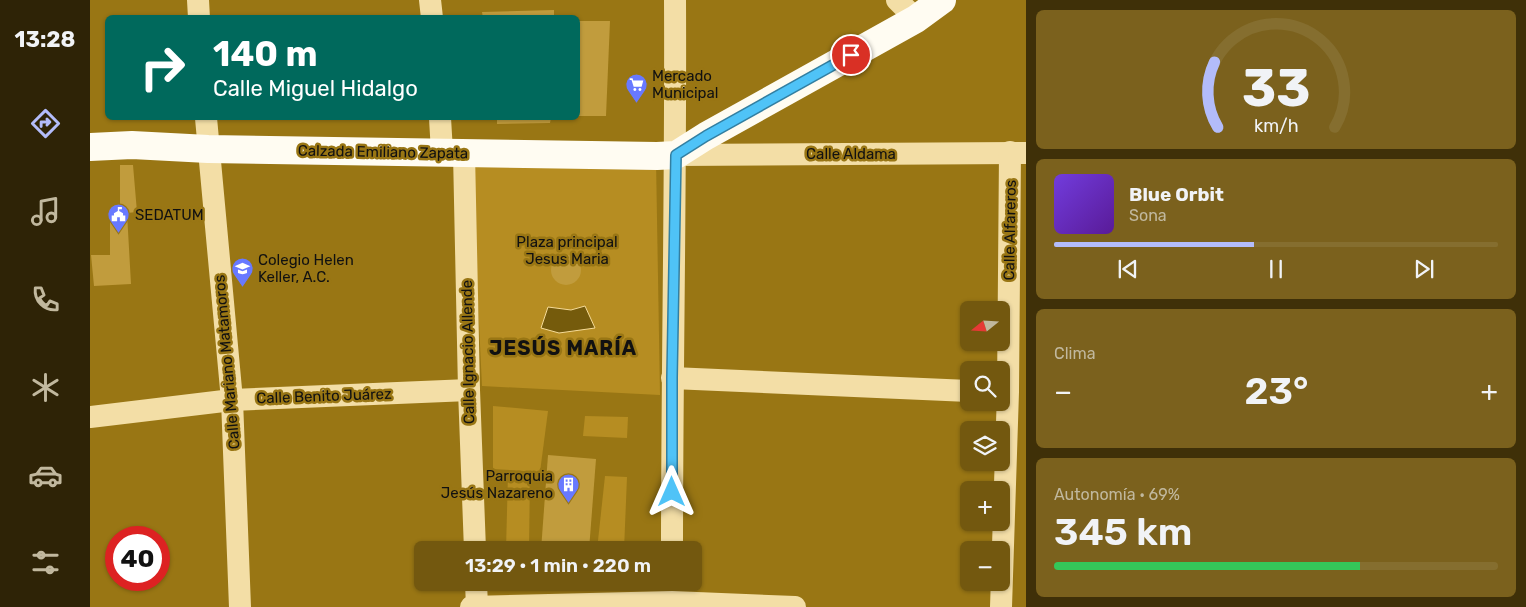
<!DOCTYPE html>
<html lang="es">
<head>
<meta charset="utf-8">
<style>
	:root { --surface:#73580f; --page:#7b611d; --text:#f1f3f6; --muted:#c1b89e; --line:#856e2f; --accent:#b3bcfa }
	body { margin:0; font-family:Rubik,sans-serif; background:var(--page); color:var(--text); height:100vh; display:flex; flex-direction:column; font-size:19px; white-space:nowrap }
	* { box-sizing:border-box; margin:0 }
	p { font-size:16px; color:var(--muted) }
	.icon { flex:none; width:28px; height:28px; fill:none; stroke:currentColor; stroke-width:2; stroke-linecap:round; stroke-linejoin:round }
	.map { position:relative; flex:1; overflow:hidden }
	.side { display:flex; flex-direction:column; gap:10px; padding:10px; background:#3f3008; width:500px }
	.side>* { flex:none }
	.banner { position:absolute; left:15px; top:15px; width:475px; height:105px; border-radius:8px; box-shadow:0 1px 4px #0004; background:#00695c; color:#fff; overflow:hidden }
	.needle { width:32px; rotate:252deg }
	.tools { position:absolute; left:870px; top:301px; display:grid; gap:10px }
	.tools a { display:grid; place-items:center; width:50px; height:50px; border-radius:8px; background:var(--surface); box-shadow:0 1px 4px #0004; font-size:25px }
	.speed { position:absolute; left:15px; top:526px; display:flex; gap:10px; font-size:25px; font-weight:700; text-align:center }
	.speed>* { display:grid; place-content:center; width:65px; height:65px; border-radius:50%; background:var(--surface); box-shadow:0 1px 4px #0004; line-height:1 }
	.speed .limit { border:8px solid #d22; background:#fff; color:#111 }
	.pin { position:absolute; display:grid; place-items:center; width:42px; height:42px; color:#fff; margin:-21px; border:2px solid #fff; border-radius:50%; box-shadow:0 1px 5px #0007 }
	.me { position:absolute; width:55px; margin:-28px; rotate:0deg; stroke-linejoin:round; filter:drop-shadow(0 0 4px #0008) }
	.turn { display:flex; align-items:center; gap:18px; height:105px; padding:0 25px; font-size:22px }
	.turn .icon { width:65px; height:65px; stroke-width:2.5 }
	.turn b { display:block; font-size:35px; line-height:42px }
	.big { font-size:38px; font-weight:600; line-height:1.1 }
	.side .widget { flex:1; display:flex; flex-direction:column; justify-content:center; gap:8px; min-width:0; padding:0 18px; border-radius:8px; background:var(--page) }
	.side .dial { align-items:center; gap:0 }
	.dial svg { height:130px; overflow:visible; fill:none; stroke:var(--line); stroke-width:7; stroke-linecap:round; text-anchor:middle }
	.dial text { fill:var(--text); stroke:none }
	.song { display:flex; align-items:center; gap:15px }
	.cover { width:60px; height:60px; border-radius:8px; background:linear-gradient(135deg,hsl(260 70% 55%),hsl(270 70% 35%)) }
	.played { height:5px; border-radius:2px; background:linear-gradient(90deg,var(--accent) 45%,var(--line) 45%) }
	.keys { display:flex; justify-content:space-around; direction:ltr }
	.heat { display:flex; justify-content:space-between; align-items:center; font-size:28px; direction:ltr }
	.charge { height:8px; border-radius:4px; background:linear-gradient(90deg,#34c759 69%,var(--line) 0) }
	.trip { position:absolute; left:324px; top:541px; width:288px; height:50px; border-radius:8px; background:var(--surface); box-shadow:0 1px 4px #0004; font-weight:600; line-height:50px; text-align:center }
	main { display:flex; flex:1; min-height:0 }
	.tabs { display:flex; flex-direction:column; width:90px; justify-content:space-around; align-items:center; background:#2e2306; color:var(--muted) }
	.tabs .icon { width:35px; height:35px }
	.tabs .selected { color:var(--accent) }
	.tabs b { font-size:22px; color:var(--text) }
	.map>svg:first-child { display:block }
</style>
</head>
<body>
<main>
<nav class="tabs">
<b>13:28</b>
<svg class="icon selected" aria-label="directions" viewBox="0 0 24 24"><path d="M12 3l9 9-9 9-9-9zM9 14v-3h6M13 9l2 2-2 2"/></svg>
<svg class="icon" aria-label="music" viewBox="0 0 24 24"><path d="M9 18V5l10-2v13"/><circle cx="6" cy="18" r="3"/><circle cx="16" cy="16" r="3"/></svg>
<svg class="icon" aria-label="phone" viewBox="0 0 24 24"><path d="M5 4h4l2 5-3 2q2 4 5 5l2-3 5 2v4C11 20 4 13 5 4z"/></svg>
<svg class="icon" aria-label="climate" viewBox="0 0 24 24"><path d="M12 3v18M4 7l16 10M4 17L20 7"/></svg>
<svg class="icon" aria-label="car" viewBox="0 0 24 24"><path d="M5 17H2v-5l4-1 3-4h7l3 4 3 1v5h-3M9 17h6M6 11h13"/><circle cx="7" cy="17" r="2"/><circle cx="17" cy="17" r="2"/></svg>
<svg class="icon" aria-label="filters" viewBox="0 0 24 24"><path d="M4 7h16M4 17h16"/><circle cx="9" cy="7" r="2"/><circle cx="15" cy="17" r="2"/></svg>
</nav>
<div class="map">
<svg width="936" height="607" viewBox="0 0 936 607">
	<rect width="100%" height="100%" fill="#997614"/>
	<g fill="#b68d22">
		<polygon points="381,156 566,160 570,395 392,386"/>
		<polygon points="403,406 458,411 450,472 403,469"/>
		<polygon points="495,416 538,417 537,438 493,436"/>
		<polygon points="418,473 440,473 439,550 416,550"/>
		<polygon points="515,476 537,477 534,550 507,550"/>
	</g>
	<polygon fill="#755b0c" stroke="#f6db98" points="495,306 505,328 469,333 451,328 458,307 481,310"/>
	<g fill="#c19c3d">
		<polygon points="464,10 464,18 393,18 392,12"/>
		<polygon points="488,21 520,21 516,116 488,116"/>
		<polygon points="407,118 461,118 460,123 407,124"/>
		<polygon points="30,165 43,165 47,212 37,213 41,284 4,286 1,255 20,255 20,211 30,211"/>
		<circle cx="476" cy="270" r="15"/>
		<polygon points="458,455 506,459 499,550 451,550"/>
	</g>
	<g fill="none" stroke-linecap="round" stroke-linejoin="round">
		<g stroke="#f3dea6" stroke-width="22">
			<polyline points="108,0 109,18"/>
			<polyline points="340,0 342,18"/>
			<polyline points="807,0 826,19"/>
			<polyline points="116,118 142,400 150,607"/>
			<polyline points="350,118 352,152"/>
			<polyline points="374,153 379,390 385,550"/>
			<polyline points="586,155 936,153"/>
			<polyline points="582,378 879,391"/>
			<polyline points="0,417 142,400 379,390"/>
			<path d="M 582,550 C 582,367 586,183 585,0"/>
			<polyline points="386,582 387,607"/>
			<polyline points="381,607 582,602 705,607"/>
			<polyline points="911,607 918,392 920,152"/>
		</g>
		<polyline stroke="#fffcf2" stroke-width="28" points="0,147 42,145 118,149 567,156 586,155 616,136 826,19 852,0"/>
	</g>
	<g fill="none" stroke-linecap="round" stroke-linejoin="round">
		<defs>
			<polyline id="route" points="582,492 582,378 586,155 616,136 761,55"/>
		</defs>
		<use href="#route" stroke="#337fa1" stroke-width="12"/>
		<use href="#route" stroke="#4fc3f7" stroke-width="9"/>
	</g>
	<defs>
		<symbol id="supermarket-pin" viewBox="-11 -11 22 30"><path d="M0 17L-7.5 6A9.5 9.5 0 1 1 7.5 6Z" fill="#6879ff" stroke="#997614"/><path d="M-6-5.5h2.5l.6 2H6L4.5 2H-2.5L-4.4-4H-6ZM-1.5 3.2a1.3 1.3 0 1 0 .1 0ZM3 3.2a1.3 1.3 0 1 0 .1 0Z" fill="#fff"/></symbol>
		<symbol id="civic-pin" viewBox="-11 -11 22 30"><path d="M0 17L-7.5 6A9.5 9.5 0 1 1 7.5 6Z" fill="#6879ff" stroke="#997614"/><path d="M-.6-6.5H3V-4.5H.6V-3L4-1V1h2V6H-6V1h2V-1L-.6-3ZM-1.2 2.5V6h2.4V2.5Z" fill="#fff"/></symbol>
		<symbol id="university-pin" viewBox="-11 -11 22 30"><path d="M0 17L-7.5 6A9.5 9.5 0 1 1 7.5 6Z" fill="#6879ff" stroke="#997614"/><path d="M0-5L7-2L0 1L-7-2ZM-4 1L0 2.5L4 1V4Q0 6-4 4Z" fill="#fff"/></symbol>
		<symbol id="building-pin" viewBox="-11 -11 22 30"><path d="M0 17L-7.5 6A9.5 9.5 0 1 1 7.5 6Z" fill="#6879ff" stroke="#997614"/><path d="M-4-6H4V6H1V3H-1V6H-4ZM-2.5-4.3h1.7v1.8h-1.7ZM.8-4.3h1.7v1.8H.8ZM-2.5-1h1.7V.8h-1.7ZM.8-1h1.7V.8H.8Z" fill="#fff"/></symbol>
	</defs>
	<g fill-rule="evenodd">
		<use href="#supermarket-pin" x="534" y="72" width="25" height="34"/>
		<use href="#civic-pin" x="16" y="202" width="25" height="34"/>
		<use href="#university-pin" x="140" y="256" width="25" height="34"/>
		<use href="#building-pin" x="466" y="472" width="25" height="34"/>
	</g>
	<g text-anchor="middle" stroke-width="5" stroke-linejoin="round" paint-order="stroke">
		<g font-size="15" fill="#111" stroke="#997614" text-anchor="start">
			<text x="562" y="81">Mercado<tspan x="562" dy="17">Municipal</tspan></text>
			<text x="45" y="220">SEDATUM</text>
			<text x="168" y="265">Colegio Helen<tspan x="168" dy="17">Keller, A.C.</tspan></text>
			<text x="463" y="481" text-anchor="end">Parroquia<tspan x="463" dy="17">Jesús Nazareno</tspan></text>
		</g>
		<g font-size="15" fill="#111" stroke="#997614">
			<text transform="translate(293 152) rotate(1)" y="5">Calzada Emiliano Zapata</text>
			<text x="761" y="159">Calle Aldama</text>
			<text transform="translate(920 230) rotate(-89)" y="5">Calle Alfareros</text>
			<text transform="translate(378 352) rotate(-91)" y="5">Calle Ignacio Allende</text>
			<text transform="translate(137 362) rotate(-95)" y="5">Calle Mariano Matamoros</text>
			<text transform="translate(234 396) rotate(-2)" y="5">Calle Benito Juárez</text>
		</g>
		<g font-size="15" fill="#111" stroke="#997614">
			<text x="477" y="247">Plaza principal<tspan x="477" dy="17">Jesus Maria</tspan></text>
		</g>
		<g font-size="20" font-weight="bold" letter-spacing="1" fill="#111" stroke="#997614">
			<text x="473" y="355">JESÚS MARÍA</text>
		</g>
	</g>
</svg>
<div class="tools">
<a><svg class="needle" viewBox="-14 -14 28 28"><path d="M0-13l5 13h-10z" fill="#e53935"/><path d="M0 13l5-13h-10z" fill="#c1b89e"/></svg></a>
<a><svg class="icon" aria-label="search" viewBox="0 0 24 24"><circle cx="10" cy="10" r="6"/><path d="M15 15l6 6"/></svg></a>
<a><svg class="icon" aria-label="layers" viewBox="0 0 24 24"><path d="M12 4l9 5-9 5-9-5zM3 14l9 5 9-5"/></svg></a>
<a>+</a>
<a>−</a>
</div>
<div class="speed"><div class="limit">40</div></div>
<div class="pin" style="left:761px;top:55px;background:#d93025"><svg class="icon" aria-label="arrive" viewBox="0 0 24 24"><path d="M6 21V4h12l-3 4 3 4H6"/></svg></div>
<svg class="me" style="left:582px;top:492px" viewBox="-20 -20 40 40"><path d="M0-17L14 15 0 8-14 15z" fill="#4fc3f7" stroke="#fff" stroke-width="4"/></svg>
<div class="trip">13:29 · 1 min · 220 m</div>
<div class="banner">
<div class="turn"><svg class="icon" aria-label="right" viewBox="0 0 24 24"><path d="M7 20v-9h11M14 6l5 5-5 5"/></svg><div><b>140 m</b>Calle Miguel Hidalgo</div></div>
</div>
</div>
<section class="side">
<div class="widget dial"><svg viewBox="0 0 100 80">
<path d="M14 69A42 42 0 1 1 86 69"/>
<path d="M14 69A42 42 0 0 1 12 29" stroke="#b3bcfa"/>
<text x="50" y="56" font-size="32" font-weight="700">33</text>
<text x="50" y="72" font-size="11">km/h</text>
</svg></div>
<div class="widget">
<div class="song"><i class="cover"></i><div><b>Blue Orbit</b><p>Sona</p></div></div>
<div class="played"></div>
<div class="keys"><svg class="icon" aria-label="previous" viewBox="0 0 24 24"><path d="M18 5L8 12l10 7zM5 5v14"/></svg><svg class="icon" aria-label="pause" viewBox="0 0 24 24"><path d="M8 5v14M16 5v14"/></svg><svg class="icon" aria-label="next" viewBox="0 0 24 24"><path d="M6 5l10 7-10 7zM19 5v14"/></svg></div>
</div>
<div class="widget"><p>Clima</p>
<div class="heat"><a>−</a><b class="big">23°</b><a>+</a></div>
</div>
<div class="widget"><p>Autonomía · 69%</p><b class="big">345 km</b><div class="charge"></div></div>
</section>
</main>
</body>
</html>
